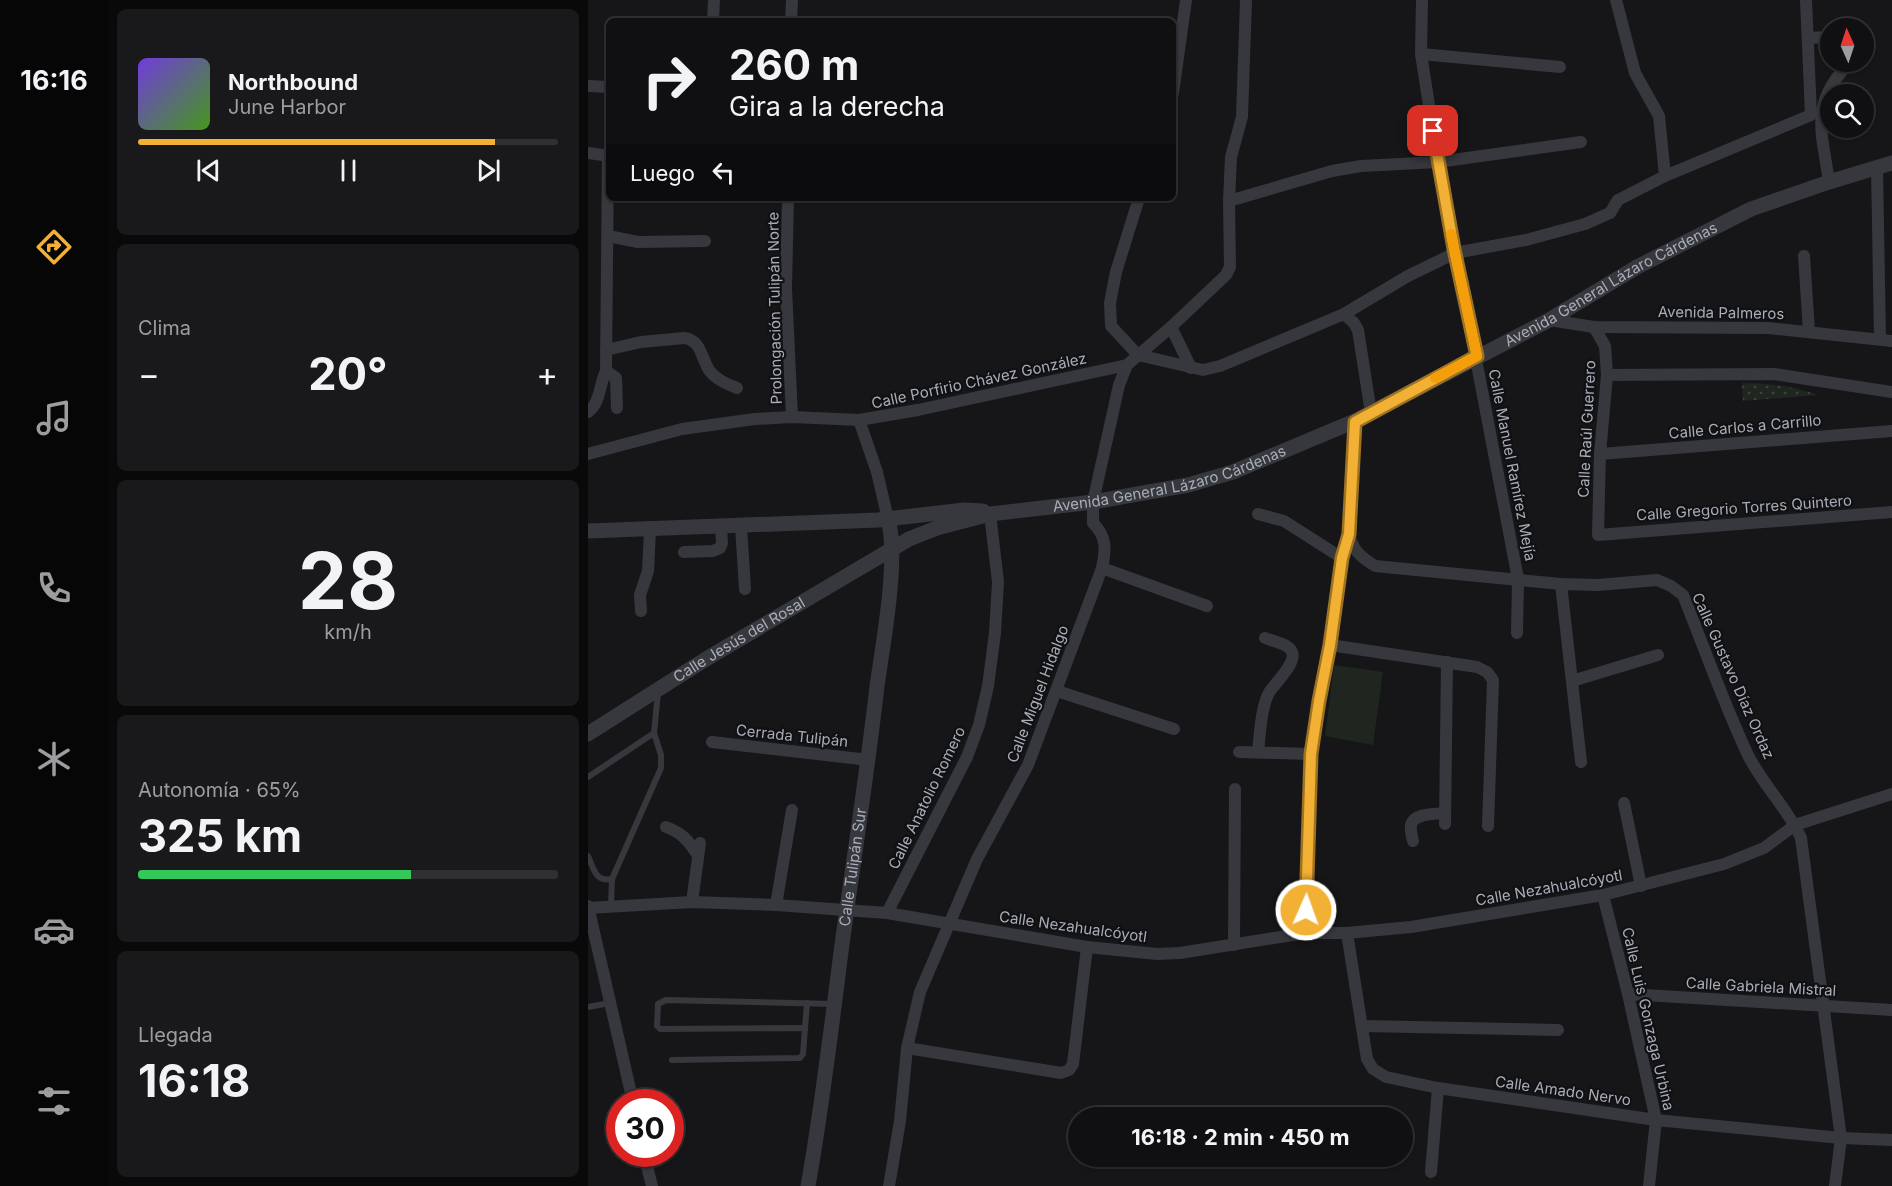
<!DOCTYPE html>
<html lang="es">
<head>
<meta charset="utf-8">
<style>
	:root { --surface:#101012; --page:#19191b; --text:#f1f3f6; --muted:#9c9d9f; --line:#303032; --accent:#f2b134 }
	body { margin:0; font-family:Inter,sans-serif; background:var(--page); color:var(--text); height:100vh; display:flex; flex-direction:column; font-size:22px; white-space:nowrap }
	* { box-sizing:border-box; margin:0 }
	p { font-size:20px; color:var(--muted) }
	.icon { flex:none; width:33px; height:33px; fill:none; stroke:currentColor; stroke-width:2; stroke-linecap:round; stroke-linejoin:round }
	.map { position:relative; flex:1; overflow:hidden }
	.side { display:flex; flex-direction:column; gap:9px; padding:9px; background:#09090a; width:480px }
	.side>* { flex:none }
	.guide { position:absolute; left:18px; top:18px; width:570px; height:183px; border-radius:9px; box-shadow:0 2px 4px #0004,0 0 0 2px var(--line); background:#101012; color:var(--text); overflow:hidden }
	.needle { width:39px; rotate:357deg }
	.buttons { position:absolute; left:1232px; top:18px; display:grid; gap:12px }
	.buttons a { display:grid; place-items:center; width:54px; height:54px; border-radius:50%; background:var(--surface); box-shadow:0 2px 4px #0004,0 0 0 2px var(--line); font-size:30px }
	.speed { position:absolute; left:18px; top:1089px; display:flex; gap:12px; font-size:30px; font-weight:700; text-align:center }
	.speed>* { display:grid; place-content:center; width:78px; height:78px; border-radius:50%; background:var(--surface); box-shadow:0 2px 4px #0004,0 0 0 2px var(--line); line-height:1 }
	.speed .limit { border:9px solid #d22; background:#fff; color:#111 }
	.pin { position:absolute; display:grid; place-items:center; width:51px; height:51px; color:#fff; margin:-26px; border-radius:12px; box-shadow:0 3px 9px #0006 }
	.me { position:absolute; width:66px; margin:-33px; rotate:2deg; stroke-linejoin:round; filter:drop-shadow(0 0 4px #0008) }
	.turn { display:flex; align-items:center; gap:21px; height:126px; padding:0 24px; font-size:27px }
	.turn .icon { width:78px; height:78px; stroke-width:2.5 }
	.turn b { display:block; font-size:42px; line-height:51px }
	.then { display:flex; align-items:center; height:57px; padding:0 24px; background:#0003; gap:12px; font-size:22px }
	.big { font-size:45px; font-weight:700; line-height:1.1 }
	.side .tile { flex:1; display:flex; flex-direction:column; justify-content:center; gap:9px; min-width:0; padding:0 21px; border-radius:9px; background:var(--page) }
	.side .dial { align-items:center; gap:0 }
	.dial b { font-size:78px; line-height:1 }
	.song { display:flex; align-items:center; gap:18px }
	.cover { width:72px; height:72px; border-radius:9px; background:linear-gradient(135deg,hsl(260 70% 55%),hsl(100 70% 35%)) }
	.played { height:6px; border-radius:3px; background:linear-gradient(90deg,var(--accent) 85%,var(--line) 85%) }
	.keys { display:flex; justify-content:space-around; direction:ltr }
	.heat { display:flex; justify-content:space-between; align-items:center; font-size:33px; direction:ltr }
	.charge { height:9px; border-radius:4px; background:linear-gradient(90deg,#34c759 65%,var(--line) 0) }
	.trip { position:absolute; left:480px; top:1107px; width:345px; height:60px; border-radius:30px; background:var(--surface); box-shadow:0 2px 4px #0004,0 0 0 2px var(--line); font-weight:700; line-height:60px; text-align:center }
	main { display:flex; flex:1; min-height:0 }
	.menu { display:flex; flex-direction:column; width:108px; justify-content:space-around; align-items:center; background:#060607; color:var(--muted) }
	.menu .icon { width:42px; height:42px }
	.menu .selected { color:var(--accent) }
	.menu b { font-size:27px; color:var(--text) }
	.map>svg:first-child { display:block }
</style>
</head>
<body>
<main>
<nav class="menu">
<b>16:16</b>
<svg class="icon selected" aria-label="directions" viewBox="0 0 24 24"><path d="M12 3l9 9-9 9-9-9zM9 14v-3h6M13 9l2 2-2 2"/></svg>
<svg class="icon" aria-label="music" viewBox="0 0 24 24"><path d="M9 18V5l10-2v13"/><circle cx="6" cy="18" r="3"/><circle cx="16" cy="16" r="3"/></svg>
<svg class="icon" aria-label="phone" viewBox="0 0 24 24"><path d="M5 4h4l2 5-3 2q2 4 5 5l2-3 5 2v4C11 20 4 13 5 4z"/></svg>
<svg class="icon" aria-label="climate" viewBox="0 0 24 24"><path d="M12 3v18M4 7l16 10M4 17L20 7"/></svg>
<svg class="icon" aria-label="car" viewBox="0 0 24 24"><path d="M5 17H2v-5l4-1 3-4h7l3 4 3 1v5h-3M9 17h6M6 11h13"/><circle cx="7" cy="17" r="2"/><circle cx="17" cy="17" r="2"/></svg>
<svg class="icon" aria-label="filters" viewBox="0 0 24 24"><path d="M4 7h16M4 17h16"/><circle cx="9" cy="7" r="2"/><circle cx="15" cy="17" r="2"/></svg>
</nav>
<section class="side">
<div class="tile">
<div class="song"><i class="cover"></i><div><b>Northbound</b><p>June Harbor</p></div></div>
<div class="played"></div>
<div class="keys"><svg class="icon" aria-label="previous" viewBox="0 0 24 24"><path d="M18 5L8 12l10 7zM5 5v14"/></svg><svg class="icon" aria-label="pause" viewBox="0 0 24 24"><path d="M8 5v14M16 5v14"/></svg><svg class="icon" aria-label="next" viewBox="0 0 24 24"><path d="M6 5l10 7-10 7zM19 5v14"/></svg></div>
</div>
<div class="tile"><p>Clima</p>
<div class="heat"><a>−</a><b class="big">20°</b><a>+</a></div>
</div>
<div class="tile dial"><b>28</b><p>km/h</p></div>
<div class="tile"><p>Autonomía · 65%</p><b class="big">325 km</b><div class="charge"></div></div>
<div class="tile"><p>Llegada</p><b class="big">16:18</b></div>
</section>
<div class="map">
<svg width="1304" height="1186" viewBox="0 0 1304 1186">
	<defs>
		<pattern id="grass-dots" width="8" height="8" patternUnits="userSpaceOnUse" patternTransform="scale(1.5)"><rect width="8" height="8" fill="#1e261f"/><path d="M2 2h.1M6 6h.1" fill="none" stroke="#3c433d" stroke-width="1.8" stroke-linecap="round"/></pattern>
	</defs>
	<rect width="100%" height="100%" fill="#161618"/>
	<path fill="url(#grass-dots)" d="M 1154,383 C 1181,383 1204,386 1230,395 L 1155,401 Z"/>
	<polygon fill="#1e261f" points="746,665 795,672 785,745 737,736"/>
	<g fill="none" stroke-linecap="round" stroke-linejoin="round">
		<g stroke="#37383d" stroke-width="6">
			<polyline points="0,777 66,733"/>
			<path d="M 0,856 C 6,869 7,882 24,879 L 73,768 L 73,755 L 66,733 L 70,692"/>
			<polyline points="23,906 24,879"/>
			<polyline points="0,1007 22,1003"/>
			<polyline points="217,1028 219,1003"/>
			<polyline points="84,1060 212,1058 215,1054 217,1028 72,1029 69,1026 70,1004 78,1000 246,1004"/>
		</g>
		<g stroke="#37383d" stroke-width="12">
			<polyline points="834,0 833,54 848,150 930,579 929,633"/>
			<polyline points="1028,0 1047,73 1071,116 1077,176"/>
			<polyline points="125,21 126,0"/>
			<polyline points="203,21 204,0"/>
			<polyline points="1220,38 1242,37"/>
			<polyline points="833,54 972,67"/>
			<polyline points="0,86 21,87"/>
			<polyline points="585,93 598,0"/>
			<polyline points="0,153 21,156"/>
			<polyline points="1289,167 1292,339"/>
			<path d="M 1241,182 C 1235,137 1222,109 1254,71 L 1254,62"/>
			<polyline points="200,198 198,288 204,417"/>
			<polyline points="551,198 528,272 522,303 523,326 550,355 615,370 632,366 756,314 820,276 867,253 938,240 997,224 1022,213 1030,200 1077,176 1223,115 1218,0"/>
			<polyline points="641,201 744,171 773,166 850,162 993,142"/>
			<polyline points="20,236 50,242 117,241"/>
			<polyline points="1216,256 1221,331"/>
			<polyline points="756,314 766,323 770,330 783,413"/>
			<polyline points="961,320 1006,327 1180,328 1304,341"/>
			<polyline points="583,327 603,368"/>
			<polyline points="1006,327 1017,346 1019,375 1012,454 1010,535 1304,512"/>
			<path d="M 18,350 L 53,342 L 96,338 C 113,340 113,357 121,370 C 127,379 138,384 149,388"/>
			<polyline points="18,371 28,378 29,408"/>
			<polyline points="1019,375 1186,374 1304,392"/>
			<path d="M 0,412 C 13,402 11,385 18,371 L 20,156"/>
			<polyline points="271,420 289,472 300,519"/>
			<polyline points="0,454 94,429 167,419 204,417 271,420 330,410 539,365"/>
			<polyline points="1012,454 1304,431"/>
			<polyline points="670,514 696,521 754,558"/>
			<polyline points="153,526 157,589"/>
			<path d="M 761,534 C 765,551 773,557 787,566 L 973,584 L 1010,585 L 1069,580 L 1083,586 L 1095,595 C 1116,647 1135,702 1159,753 C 1173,783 1199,807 1213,838 L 1253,1138 L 1247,1186"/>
			<polyline points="96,552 125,551 132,548 134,543 133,527"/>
			<polyline points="514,568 619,606"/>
			<polyline points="973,584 993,762"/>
			<polyline points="53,611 52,595 60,571 62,530"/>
			<polyline points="742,645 889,667 899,672 905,680 900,826"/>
			<polyline points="984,681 1070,655"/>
			<polyline points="469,691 586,729"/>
			<polyline points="124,742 281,760"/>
			<polyline points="651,752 723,754"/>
			<path d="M 670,752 C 672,734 673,705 682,691 C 688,682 711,661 703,650 C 699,644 685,641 677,638"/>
			<polyline points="1036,803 1053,886"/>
			<polyline points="857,824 859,662"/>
			<path d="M 78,827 C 94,833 100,840 109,854"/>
			<path d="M 825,841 C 824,837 822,830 823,825 C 826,813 847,814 857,813"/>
			<polyline points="1015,895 1040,994 1068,1120 1061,1186"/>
			<polyline points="104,902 112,843"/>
			<polyline points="188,905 204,810"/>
			<polyline points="0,906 45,1102"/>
			<polyline points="0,908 104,902 188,905 299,913 499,947 569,954 592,953 717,933 759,933 823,927 1015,895 1136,864 1176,848 1207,825 1304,794"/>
			<polyline points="299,913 379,757 391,725 400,686 407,633 410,582 402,514"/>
			<polyline points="717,933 723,754 731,701 742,645 754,558 761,534 766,460 767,421"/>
			<polyline points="759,933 779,1059 785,1069 798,1077 850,1088 1068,1120 1253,1138 1304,1140"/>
			<polyline points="646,945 647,789"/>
			<polyline points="1040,994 1304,1010"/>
			<polyline points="774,1026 970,1030"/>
			<polyline points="319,1048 473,1073 481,1070 485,1064 499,947"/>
			<polyline points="56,1154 64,1186"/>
			<polyline points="843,1172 850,1088"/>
			<path d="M 301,1186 L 312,1121 L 319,1048 L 332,992 L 389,859 L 440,765 L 514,568 C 518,549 519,537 505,523 L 505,502 L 531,385 L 539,365 L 583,327 L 638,275 L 642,267 L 641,201 L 643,157 L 654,117 L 658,0"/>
		</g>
		<g stroke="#37383d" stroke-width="15">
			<polyline points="0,531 290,520 376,510 395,511"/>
			<path id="s1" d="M 0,734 L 118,659 L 321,539 L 349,528 L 402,514 L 505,502 L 600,485 L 645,472 L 767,421 L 961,320 L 1049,267 L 1163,209 L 1241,182 L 1304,163"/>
			<path id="s2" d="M 220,1186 C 234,1108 243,1030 253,952 C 265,863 279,775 289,686 C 295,643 311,559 300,519"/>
		</g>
	</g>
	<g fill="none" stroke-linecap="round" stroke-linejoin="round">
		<defs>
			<polyline id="route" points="718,910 723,754 731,701 742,645 754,558 761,534 767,422 889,356 866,249 845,131"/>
		</defs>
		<use href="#route" stroke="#9d7322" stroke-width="15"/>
		<use href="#route" stroke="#f2b134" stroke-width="10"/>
		<polyline stroke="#f59e0b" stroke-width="10" points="847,378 889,356 863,234"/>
	</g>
	<g text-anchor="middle" stroke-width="4.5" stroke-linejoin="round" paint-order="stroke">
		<g font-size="15" fill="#a8adb8" stroke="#111113">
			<text dy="5" stroke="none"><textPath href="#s1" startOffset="1130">Avenida General Lázaro Cárdenas</textPath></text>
			<text transform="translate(187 308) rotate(-91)" y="5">Prolongación Tulipán Norte</text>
			<text transform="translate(1133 313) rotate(1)" y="5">Avenida Palmeros</text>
			<text transform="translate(391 381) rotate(-12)" y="5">Calle Porfirio Chávez González</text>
			<text transform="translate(1157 427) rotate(-5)" y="5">Calle Carlos a Carrillo</text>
			<text transform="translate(999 429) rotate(-87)" y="5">Calle Raúl Guerrero</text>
			<text transform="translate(924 465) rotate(79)" y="5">Calle Manuel Ramírez Mejía</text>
			<text dy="5" stroke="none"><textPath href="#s1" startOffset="644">Avenida General Lázaro Cárdenas</textPath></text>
			<text transform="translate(1156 508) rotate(-4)" y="5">Calle Gregorio Torres Quintero</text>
			<text dy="5" stroke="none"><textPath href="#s1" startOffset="178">Calle Jesús del Rosal</textPath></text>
			<text transform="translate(1145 676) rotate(66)" y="5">Calle Gustavo Díaz Ordaz</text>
			<text transform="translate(450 694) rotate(-69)" y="5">Calle Miguel Hidalgo</text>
			<text transform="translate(204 736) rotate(6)" y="5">Cerrada Tulipán</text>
			<text transform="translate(339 798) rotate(-64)" y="5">Calle Anatolio Romero</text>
			<text dy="5" stroke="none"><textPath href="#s2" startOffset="322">Calle Tulipán Sur</textPath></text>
			<text transform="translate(961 888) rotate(-10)" y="5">Calle Nezahualcóyotl</text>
			<text transform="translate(485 927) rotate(8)" y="5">Calle Nezahualcóyotl</text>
			<text transform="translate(1173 987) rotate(3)" y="5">Calle Gabriela Mistral</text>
			<text transform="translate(1060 1019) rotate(77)" y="5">Calle Luis Gonzaga Urbina</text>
			<text transform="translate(975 1091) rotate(8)" y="5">Calle Amado Nervo</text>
		</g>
	</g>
</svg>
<div class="buttons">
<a><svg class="needle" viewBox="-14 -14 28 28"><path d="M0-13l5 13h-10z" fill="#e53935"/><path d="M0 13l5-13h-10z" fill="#9c9d9f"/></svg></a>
<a><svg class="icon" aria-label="search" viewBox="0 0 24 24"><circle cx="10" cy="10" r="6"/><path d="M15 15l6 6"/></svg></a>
</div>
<div class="speed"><div class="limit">30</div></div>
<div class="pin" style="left:845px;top:131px;background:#d93025"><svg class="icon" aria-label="arrive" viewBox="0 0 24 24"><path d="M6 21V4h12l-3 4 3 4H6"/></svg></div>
<svg class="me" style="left:718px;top:910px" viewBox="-20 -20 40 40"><circle r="17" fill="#f2b134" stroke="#fff" stroke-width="3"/><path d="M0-11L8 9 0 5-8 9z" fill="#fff"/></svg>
<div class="trip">16:18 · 2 min · 450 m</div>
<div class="guide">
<div class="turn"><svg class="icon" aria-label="right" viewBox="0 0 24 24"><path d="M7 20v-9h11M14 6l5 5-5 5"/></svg><div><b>260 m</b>Gira a la derecha</div></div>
<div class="then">Luego<svg class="icon" aria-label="left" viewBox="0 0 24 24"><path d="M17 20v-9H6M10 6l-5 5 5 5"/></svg></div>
</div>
</div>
</main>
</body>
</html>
